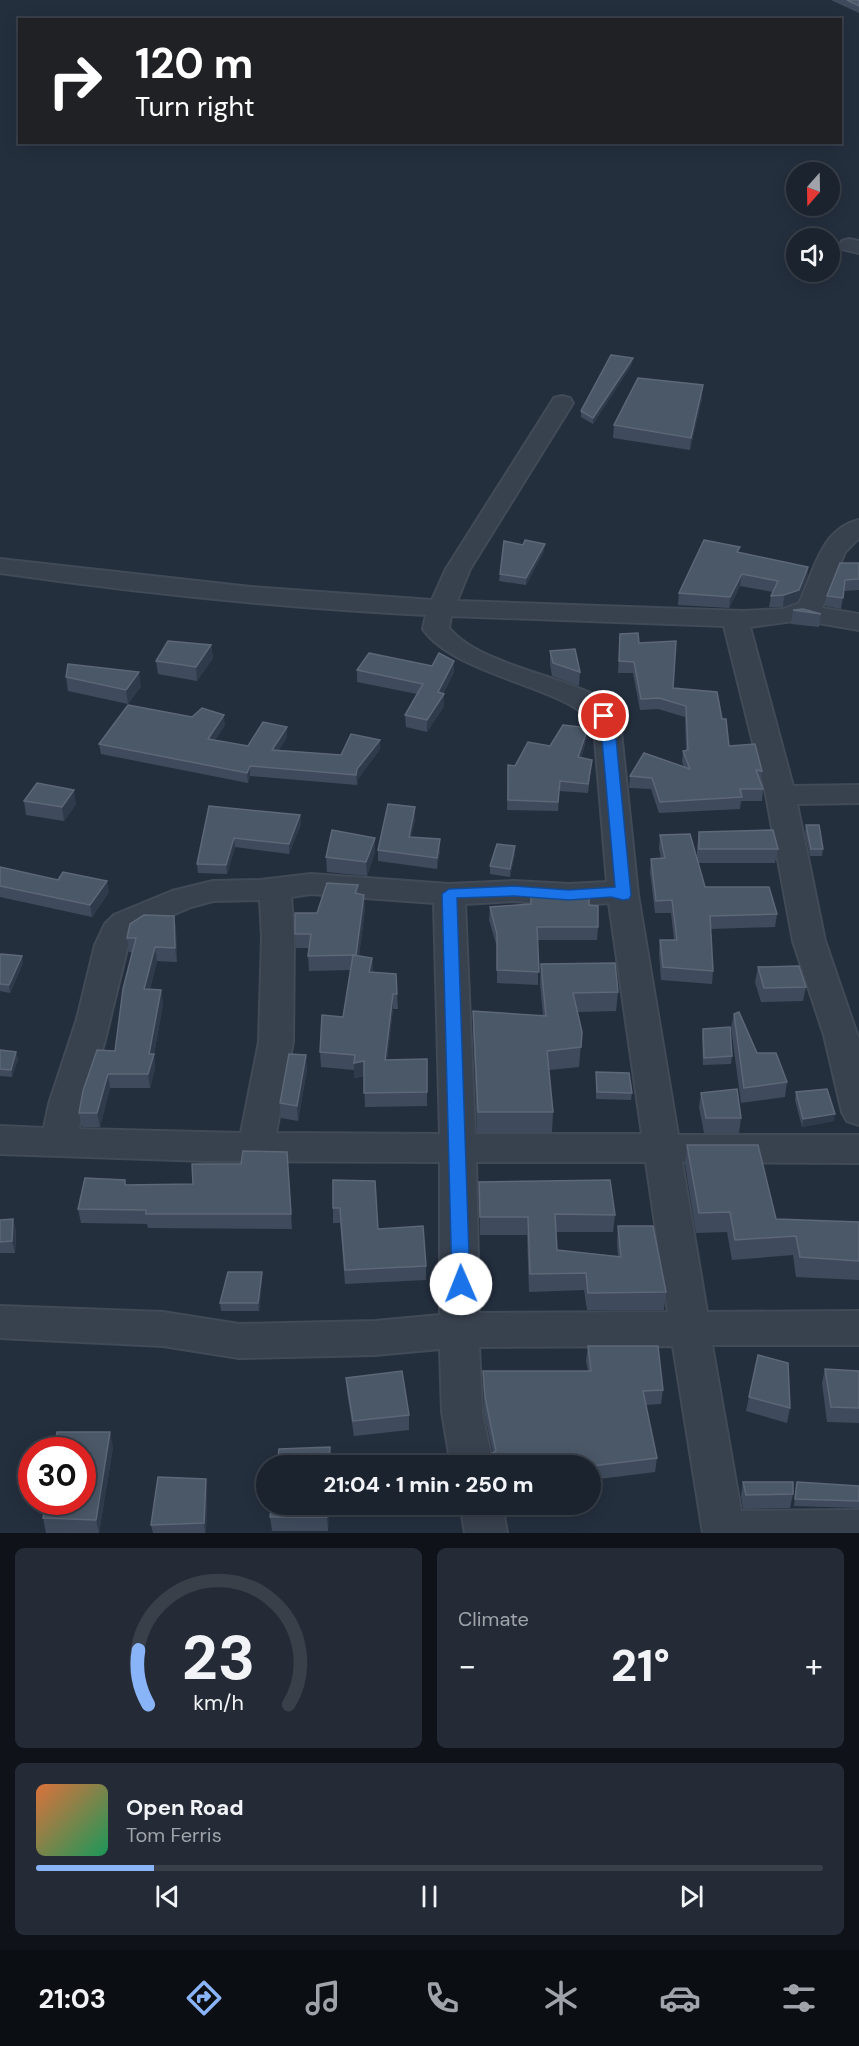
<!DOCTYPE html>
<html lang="en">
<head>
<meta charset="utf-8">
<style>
	:root { --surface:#1b232e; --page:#242b36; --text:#f1f3f6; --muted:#a0a4aa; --line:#39404a; --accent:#8ab4f8 }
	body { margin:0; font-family:"DM Sans",sans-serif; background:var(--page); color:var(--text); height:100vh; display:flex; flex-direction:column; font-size:22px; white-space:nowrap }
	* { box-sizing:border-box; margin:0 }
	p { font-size:20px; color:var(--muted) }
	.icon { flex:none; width:33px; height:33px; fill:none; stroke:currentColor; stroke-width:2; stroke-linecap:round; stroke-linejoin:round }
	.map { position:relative; height:1533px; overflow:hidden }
	.drawer { display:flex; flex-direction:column; gap:15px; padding:15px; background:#0f1319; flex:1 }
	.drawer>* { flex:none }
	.hud { position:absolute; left:18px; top:18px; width:824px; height:126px; border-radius:0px; box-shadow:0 3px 15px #0003,0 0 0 2px var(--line); background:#202124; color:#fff; overflow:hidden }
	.needle { width:39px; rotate:200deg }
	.tools { position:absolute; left:786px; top:162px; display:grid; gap:12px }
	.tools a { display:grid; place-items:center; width:54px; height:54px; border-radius:50%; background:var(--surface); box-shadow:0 3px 15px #0003,0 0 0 2px var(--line); font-size:30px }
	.speed { position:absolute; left:18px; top:1437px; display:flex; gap:12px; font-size:30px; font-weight:700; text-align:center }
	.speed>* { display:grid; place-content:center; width:78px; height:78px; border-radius:50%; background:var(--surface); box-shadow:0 3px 15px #0003,0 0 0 2px var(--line); line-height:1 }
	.speed .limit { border:9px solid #d22; background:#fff; color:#111 }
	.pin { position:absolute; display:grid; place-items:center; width:51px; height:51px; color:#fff; margin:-26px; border:3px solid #fff; border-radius:50%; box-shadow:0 2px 6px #0007 }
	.me { position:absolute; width:66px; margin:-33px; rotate:359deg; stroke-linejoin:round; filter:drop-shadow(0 0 4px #0008) }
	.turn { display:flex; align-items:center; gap:21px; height:126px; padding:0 18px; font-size:27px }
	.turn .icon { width:78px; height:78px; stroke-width:2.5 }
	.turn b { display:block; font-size:42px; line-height:51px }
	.big { font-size:45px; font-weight:800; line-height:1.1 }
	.drawer .tile { flex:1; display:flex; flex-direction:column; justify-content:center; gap:9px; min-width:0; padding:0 21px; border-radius:9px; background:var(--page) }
	.drawer .dial { align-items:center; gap:0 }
	.dial svg { height:156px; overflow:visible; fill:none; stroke:var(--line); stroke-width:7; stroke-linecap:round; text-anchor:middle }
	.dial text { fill:var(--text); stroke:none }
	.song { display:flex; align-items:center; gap:18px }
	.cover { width:72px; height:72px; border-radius:9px; background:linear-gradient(135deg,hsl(20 70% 55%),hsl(150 70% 35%)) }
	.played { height:6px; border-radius:3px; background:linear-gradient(90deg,var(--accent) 15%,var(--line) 15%) }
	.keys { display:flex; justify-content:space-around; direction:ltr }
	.heat { display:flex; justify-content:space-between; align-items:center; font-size:33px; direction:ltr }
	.drawer .tiles { flex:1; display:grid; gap:15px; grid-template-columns:1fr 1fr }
	.tile:last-child { grid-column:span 2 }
	.trip { position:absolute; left:256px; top:1455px; width:345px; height:60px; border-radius:30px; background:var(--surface); box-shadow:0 3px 15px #0003,0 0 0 2px var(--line); font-weight:800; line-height:60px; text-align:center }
	.menu { display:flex; height:96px; justify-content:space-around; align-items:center; background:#0b0e12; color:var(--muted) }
	.menu .icon { width:42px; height:42px }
	.menu .active { color:var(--accent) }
	.menu b { font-size:27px; color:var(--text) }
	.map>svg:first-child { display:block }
</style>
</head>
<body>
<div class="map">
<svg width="859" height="1533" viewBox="0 0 859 1533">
	<rect width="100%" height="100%" fill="#242f3e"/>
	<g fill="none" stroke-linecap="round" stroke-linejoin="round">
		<defs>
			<g id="minor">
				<polygon points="849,239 859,241 859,253 842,249 840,245 842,241"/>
				<path d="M 562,396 L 570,398 L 573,403 L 470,569 L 457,601 L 743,611 L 783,609 L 799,603 C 814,573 820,529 859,520 L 859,538 L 845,552 L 822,608 L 859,614 L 859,630 L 801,620 L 750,627 L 793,786 L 859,785 L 859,803 L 797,804 L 825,941 L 859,1040 L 859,1125 L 847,1121 L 842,1112 L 824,1035 L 793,941 L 766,795 L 724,626 L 451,616 L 449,628 C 479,664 555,674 596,696 L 609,706 L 620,722 L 638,895 L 678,1135 L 859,1135 L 859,1163 L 682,1162 L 707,1312 L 859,1311 L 859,1345 L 712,1345 L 741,1511 L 859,1510 L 859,1533 L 703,1533 L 673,1346 L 479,1347 L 482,1412 L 493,1466 L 451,1466 L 442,1412 L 440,1349 L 375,1355 L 239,1358 L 163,1346 L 0,1338 L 0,1306 L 163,1312 L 239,1324 L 375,1321 L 440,1315 L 440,1162 L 207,1161 L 0,1154 L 0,1126 L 44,1128 L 49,1104 L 77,1019 L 95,945 L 105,924 L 114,915 L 172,891 L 213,881 L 260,880 L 311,874 L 449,884 L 514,881 L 569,884 L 607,882 L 594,728 C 580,688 458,679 423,629 L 426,615 C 283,608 141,593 0,573 L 0,559 L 251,587 L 432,600 L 446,569 L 551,403 L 554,398 ZM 311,894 L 434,903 L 440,1134 L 276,1133 L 293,1042 L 294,937 L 291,897 ZM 260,900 L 262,937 L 259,1042 L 241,1133 L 79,1129 L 83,1104 L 104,1044 L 130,937 L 136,931 L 191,907 L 213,901 ZM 514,901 L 569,906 L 609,903 L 642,1134 L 475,1134 L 465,904 ZM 476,1162 L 646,1162 L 668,1312 L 479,1313 Z"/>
				<polygon points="460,1504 502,1504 507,1533 465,1533"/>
			</g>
		</defs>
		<use href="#minor" stroke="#414a57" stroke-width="4"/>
		<use href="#minor" fill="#38414e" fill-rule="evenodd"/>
	</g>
	<g fill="#3f4b5c">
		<polygon points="831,0 859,0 859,13"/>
		<polygon points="632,364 593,424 581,417 581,411"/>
		<polygon points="702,398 690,450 613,438 614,425"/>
		<polygon points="544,551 526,585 499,581 500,574"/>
		<polygon points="739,553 808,567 807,579 797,601 783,607 769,607 771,596 773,592 740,586 729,608 678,605 679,593"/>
		<polygon points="859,563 859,590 844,591 841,609 825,606 827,596"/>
		<polygon points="793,610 821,614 819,627 791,624"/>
		<polygon points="620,634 639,643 673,688 722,719 729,746 762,771 761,782 763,789 762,801 741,801 740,809 659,813 651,789 629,788 630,776 684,767 682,762 683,751 686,750 685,717 658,709 640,710 633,673 618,673"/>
		<polygon points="211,645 213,658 197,681 158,674 156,661"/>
		<polygon points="550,651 580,672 579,686 552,676 550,664"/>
		<polygon points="454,661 454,672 443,694 444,706 427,732 406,727 405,715 417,694 357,682 357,670 432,666"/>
		<polygon points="66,677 141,686 128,704 68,691"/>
		<polygon points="225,725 215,740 248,746 287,727 287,737 279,750 341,755 380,749 358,779 357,785 250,776 248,783 101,754 99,744"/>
		<polygon points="587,737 581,758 592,760 588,793 559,791 558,811 507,810 508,765 515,766 550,746"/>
		<polygon points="24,801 76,804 64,821 26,815"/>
		<polygon points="209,806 300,815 301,824 289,854 235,847 227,874 198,873 197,864"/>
		<polygon points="415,819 411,837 440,850 437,869 378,861 378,850"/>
		<polygon points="806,825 823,849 822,856 810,856 805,832"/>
		<polygon points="699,832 778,849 775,863 698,863 705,887 777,914 775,927 710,929 713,971 712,984 661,980 659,953 660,940 674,940 671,913 655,913 650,872 651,859 661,859 659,848 660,835 697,861 697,847"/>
		<polygon points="375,852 367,876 327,872 326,857"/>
		<polygon points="515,853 510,877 490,874 490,866"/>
		<polygon points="0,867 109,892 92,917 0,897"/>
		<polygon points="358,885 358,894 365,909 359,956 372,958 373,972 397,994 398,1009 393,1009 387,1060 427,1059 427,1106 365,1107 364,1076 354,1078 354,1070 321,1067 320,1052 343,1017 350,970 309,971 308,956 309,948 296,948 295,913 317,913"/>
		<polygon points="531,892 589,905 598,927 597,940 538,940 538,985 497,983 497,947 489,920 490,907 530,904"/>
		<polygon points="174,916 176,930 177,962 157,961 150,989 161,990 163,1004 154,1054 155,1068 150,1088 110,1088 100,1127 82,1127 79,1113 115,1051 132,952 129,952 127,938"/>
		<polygon points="0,956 23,963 10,993 0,991"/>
		<polygon points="541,964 618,992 616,1011 577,1012 582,1032 579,1067 549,1070 553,1112 552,1132 477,1132 473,1031 473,1011 543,1016 540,984"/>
		<polygon points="758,967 806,987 803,1001 761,1002 755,982"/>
		<polygon points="734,1014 757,1053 787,1082 785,1097 741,1103 731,1028"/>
		<polygon points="703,1029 732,1056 731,1064 703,1065 702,1036"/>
		<polygon points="0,1050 16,1052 18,1059 12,1077 0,1076"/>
		<polygon points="307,1069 298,1121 281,1118 280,1103"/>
		<polygon points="596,1072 632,1093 631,1100 596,1099"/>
		<polygon points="796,1092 834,1121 802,1127 795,1100"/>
		<polygon points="701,1093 741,1118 739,1133 704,1133 699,1107"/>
		<polygon points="687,1145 776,1219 859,1222 859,1280 796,1277 793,1255 732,1260 727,1232 696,1233 685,1164"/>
		<polygon points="287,1152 292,1229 148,1228 147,1224 81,1223 78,1209 125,1185 193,1184 241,1164"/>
		<polygon points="333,1180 378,1229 426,1266 426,1280 345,1284 340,1223 333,1223"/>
		<polygon points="479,1182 615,1215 613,1232 556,1232 557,1250 618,1256 617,1244 618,1226 666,1292 664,1310 587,1310 584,1290 529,1292 527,1235 480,1235"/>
		<polygon points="0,1220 16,1230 15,1253 0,1253"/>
		<polygon points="262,1279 259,1311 221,1311 220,1303"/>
		<polygon points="588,1346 663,1390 661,1404 645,1405 657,1458 655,1472 591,1480 591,1466 490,1466 491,1454 493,1453 484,1412 483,1371 588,1371 586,1361"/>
		<polygon points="758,1355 790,1408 787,1423 746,1411"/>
		<polygon points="825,1369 859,1371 859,1423 827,1422 822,1383"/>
		<polygon points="346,1378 409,1415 409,1430 354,1436 347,1392"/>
		<polygon points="113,1447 99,1533 46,1533 43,1518"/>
		<polygon points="743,1482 793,1494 790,1508 743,1509 741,1496"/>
		<polygon points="797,1482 859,1486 859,1508 794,1506"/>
		<polygon points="207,1493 206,1533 153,1533 151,1525"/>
		<polygon points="272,1504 329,1504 328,1531 272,1531 270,1517"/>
	</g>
	<g fill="#2f3b4b">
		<polygon points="633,358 632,364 593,424 593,418"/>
		<polygon points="703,385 702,398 690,450 691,438"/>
		<polygon points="545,544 544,551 526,585 526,578"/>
		<polygon points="808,567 807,579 797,601 783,607 784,595"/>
		<polygon points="742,574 740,586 729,608 730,597"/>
		<polygon points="211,645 213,658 197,681 196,667"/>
		<polygon points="454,661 454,672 442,696 444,694 444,706 427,732 427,720 438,692"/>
		<polygon points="139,672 141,686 128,704 126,690"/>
		<polygon points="224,715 225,725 209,749 208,739"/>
		<polygon points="287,727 287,737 273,760 272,750"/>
		<polygon points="588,728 587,737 578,767 578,757"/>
		<polygon points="380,740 380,749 358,779 357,785 356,775 357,769"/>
		<polygon points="250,766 250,776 248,783 247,773"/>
		<polygon points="74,790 76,804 64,821 62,807"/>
		<polygon points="415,807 415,819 409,848 409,837"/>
		<polygon points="300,815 301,824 289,854 289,844"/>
		<polygon points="234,838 235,847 227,874 226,865"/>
		<polygon points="375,838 375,852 367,876 366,862"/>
		<polygon points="440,839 440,850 437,869 437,858"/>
		<polygon points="515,846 515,853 510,877 510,869"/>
		<polygon points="107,881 109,892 92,917 90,905"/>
		<polygon points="364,895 365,909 357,970 356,955"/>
		<polygon points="174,916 176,930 177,962 175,948"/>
		<polygon points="155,947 157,961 146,1003 144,989"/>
		<polygon points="22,956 23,963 10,993 9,985"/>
		<polygon points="372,958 373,973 369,972"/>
		<polygon points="161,990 163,1004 154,1054 155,1068 150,1088 148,1074 149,1054"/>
		<polygon points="393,994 393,1009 385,1075 385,1060"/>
		<polygon points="16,1052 18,1059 12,1077 11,1070"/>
		<polygon points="306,1055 307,1069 298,1121 297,1106"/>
		<polygon points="364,1061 364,1076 354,1078 354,1063"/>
		<polygon points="108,1074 110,1088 100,1127 97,1113"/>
		<polygon points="835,1114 834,1121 802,1127 803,1119"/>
		<polygon points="13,1219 16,1230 15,1253 12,1241"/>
		<polygon points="262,1272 262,1279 259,1311 258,1303"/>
		<polygon points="110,1432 113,1447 99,1533 96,1520"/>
		<polygon points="206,1479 207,1493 206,1533 205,1533 204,1523"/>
		<polygon points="327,1504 329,1504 328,1531 327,1517"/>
	</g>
	<g fill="#4b5868" stroke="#5c6777" stroke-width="1.5">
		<polygon points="847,0 859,0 859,6"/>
		<polygon points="611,355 633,358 593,418 581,411"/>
		<polygon points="638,378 703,385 691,438 614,425"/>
		<polygon points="525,540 545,544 526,578 500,574 504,541 523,545"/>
		<polygon points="704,540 740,547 737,552 808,567 799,590 784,595 771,596 778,581 742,574 730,597 679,593"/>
		<polygon points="840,563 859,563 859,579 845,580 843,598 827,596"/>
		<polygon points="803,609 821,614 793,610"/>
		<polygon points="638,633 639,643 676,641 673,688 717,692 722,719 726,719 729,746 755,744 762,771 756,770 763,789 740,789 742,797 660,802 652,778 630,776 644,753 690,769 683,751 688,750 686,706 659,698 641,699 634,662 619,661 620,634"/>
		<polygon points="168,641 211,645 196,667 156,661"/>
		<polygon points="575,649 580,672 553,663 550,651"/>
		<polygon points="369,653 432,666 439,653 454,661 438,692 444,694 427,720 405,715 423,684 357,670"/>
		<polygon points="68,664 139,672 126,690 66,677"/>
		<polygon points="128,705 192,717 202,708 224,715 208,739 248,746 263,722 287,727 272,750 341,755 351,734 380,740 357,769 356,775 250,766 247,773 99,744"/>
		<polygon points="563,725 588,728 578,757 592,760 588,784 560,781 558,802 508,800 508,765 515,766 528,742 550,746"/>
		<polygon points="37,783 74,790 62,807 24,801"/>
		<polygon points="388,804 415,807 409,837 440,839 437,858 378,850"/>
		<polygon points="209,806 300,815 289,844 234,838 226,865 197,864"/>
		<polygon points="806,825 819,825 823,849 811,849"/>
		<polygon points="332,830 375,838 366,862 326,857"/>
		<polygon points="773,830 778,849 699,849 699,832"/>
		<polygon points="690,834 705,887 769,887 777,914 710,916 713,971 663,967 660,940 677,940 672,900 656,901 651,859 665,858 660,835"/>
		<polygon points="497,844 515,846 510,869 490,866"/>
		<polygon points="0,867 58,880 63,872 107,881 90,905 0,886"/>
		<polygon points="327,883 358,885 355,893 364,895 356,955 308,956 311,934 295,934 295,913 317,913"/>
		<polygon points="531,892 589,894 589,905 598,906 598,927 537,927 539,972 497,970 497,934 490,907 531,904"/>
		<polygon points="144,915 174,916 175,948 155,947 144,989 161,990 149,1054 154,1054 148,1074 108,1074 97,1113 79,1113 83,1091 97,1050 115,1051 123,989 136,938 127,938 130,924"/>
		<polygon points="1,954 22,956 9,985 0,984 0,956"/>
		<polygon points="353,955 372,958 369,972 396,974 397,994 393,994 385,1060 427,1059 427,1092 364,1093 364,1061 354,1063 355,1055 320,1052 322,1015 343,1017"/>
		<polygon points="615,963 618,992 573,993 582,1032 581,1047 547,1051 553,1112 478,1112 473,1011 546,1016 541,964"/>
		<polygon points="799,966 806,987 764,988 758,967"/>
		<polygon points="739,1012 757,1053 776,1053 787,1082 744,1088 734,1014"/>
		<polygon points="730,1027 732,1056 704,1058 703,1029"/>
		<polygon points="0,1050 16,1052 11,1070 0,1069"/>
		<polygon points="289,1054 306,1055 297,1106 280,1103"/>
		<polygon points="596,1072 629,1073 632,1093 597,1092"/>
		<polygon points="737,1089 741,1118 706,1118 701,1093"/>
		<polygon points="827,1089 835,1114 803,1119 796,1092"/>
		<polygon points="687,1145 758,1145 776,1219 859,1222 859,1261 800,1257 796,1236 735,1240 730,1212 699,1213"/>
		<polygon points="243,1151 287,1152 291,1214 146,1214 146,1210 78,1209 85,1178 125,1180 125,1185 193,1184 192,1164 241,1164"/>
		<polygon points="333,1180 375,1181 378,1229 423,1226 426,1266 345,1270 340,1208 333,1208"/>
		<polygon points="610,1180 615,1215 555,1214 557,1250 621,1257 618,1226 653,1226 666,1292 588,1293 586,1273 530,1274 528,1217 480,1217 479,1182"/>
		<polygon points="13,1219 12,1241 0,1242 0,1220"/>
		<polygon points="228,1272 262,1272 258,1303 220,1303"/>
		<polygon points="588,1346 658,1346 663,1390 643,1391 657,1458 591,1466 491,1466 491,1454 496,1451 485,1397 483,1371 591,1371"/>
		<polygon points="758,1355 788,1363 790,1408 749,1397"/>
		<polygon points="825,1369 859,1371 859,1408 831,1407"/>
		<polygon points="402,1371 409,1415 353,1421 346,1378"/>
		<polygon points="57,1432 110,1432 96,1520 43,1518 46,1502 82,1502 82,1450 54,1450"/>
		<polygon points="330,1447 329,1466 277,1466 279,1449"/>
		<polygon points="158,1477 206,1479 204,1523 151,1525"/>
		<polygon points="743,1482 793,1482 793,1494 746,1495"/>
		<polygon points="797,1482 859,1486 859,1501 795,1499"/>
		<polygon points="272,1504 327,1504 327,1517 270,1517"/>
	</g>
	<polygon fill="#1a73e8" stroke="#114b97" stroke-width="1.5" points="604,712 611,716 615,728 631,895 629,899 623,900 611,897 569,900 514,896 457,898 470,1284 467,1290 461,1292 454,1290 452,1284 442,894 449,889 514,886 569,890 615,887 601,728 598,716"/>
</svg>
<div class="tools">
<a><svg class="needle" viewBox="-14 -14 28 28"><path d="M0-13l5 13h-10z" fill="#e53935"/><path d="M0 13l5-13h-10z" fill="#a0a4aa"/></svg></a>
<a><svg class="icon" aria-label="sound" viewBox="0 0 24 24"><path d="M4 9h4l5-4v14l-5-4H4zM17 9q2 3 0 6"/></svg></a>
</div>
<div class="speed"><div class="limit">30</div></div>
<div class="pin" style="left:604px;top:716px;background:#d93025"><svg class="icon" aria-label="arrive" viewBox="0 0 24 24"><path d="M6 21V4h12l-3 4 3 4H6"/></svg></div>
<svg class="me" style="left:461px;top:1284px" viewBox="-20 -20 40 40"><circle r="19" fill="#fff"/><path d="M0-13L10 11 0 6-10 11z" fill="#1a73e8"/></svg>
<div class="trip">21:04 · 1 min · 250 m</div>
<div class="hud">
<div class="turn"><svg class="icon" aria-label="right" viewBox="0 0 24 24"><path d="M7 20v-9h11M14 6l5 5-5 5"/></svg><div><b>120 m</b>Turn right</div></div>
</div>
</div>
<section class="drawer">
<div class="tiles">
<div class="tile dial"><svg viewBox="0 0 100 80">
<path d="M14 69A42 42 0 1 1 86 69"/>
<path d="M14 69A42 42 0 0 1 9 41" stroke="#8ab4f8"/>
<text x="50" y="56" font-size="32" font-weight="700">23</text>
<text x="50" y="72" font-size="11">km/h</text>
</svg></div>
<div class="tile"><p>Climate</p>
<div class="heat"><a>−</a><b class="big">21°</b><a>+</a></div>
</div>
<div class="tile">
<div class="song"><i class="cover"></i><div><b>Open Road</b><p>Tom Ferris</p></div></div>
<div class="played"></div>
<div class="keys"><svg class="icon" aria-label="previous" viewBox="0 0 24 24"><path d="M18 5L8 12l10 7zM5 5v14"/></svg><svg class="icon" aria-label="pause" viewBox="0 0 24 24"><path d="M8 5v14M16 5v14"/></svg><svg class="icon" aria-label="next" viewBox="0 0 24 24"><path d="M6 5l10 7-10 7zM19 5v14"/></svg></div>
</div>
</div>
</section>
<nav class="menu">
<b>21:03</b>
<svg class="icon active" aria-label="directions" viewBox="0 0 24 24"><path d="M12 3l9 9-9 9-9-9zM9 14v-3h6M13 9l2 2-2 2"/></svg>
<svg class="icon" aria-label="music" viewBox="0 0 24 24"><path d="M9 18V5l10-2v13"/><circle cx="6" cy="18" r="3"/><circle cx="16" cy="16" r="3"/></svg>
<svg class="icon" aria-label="phone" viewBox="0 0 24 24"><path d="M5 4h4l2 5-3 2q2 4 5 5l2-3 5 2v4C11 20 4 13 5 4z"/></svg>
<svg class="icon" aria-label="climate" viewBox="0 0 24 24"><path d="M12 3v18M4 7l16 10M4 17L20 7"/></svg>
<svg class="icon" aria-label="car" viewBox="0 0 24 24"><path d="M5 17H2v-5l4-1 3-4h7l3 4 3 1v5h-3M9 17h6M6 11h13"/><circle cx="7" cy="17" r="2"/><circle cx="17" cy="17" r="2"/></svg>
<svg class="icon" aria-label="filters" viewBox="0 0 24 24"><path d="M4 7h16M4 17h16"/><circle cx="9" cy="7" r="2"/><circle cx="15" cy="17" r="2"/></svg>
</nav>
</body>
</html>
